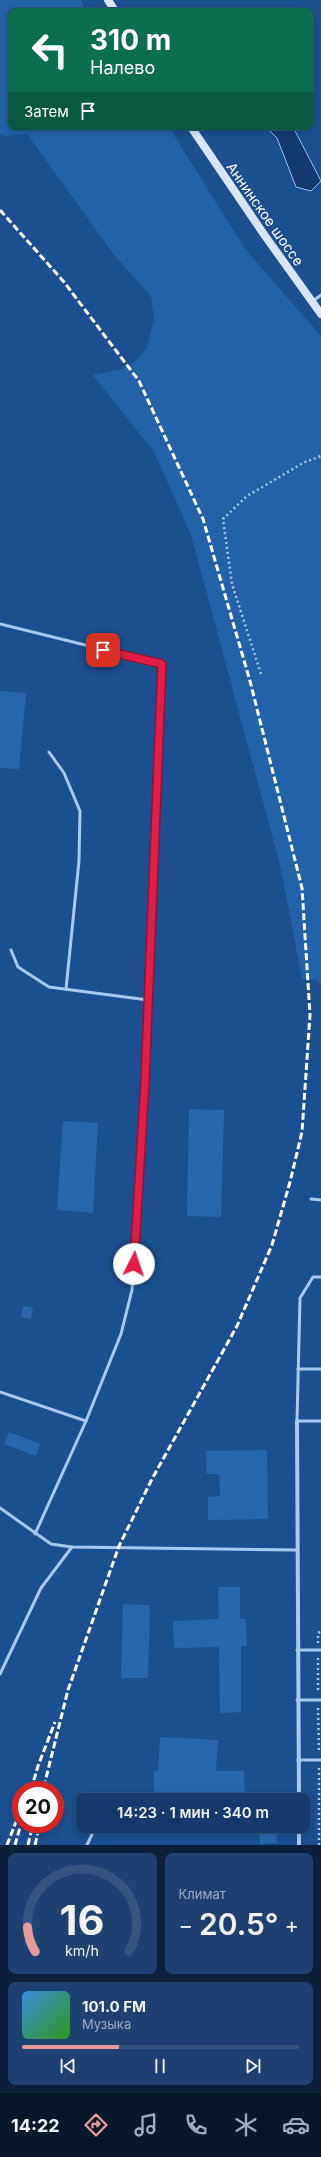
<!DOCTYPE html>
<html lang="ru">
<head>
<meta charset="utf-8">
<style>
	:root { --surface:#143b6b; --page:#1d4271; --text:#f1f3f6; --muted:#9dadc1; --line:#33557e; --accent:#e69b98 }
	body { margin:0; font-family:Inter,sans-serif; background:var(--page); color:var(--text); height:100vh; display:flex; flex-direction:column; font-size:15px; white-space:nowrap }
	* { box-sizing:border-box; margin:0 }
	p { font-size:13px; color:var(--muted) }
	.icon { flex:none; width:22px; height:22px; fill:none; stroke:currentColor; stroke-width:2; stroke-linecap:round; stroke-linejoin:round }
	.map { position:relative; height:1845px; overflow:hidden }
	.side { display:flex; flex-direction:column; gap:8px; padding:8px; background:#0b203b; flex:1 }
	.side>* { flex:none }
	.banner { position:absolute; left:8px; top:8px; width:305px; height:122px; border-radius:8px; box-shadow:0 2px 6px #0003,0 0 0 1px var(--line); background:#0b6e4f; color:#fff; overflow:hidden }
	.speed { position:absolute; left:12px; top:1781px; display:flex; gap:8px; font-size:20px; font-weight:700; text-align:center }
	.speed>* { display:grid; place-content:center; width:52px; height:52px; border-radius:50%; background:var(--surface); box-shadow:0 2px 6px #0003,0 0 0 1px var(--line); line-height:1 }
	.speed .limit { border:6px solid #d22; background:#fff; color:#111 }
	.pin { position:absolute; display:grid; place-items:center; width:34px; height:34px; color:#fff; margin:-17px; border-radius:8px; box-shadow:0 2px 6px #0006 }
	.me { position:absolute; width:44px; margin:-22px; rotate:4deg; stroke-linejoin:round; filter:drop-shadow(0 0 3px #0008) }
	.turn { display:flex; align-items:center; gap:14px; height:84px; padding:0 16px; font-size:18px }
	.turn .icon { width:52px; height:52px; stroke-width:2.5 }
	.turn b { display:block; font-size:28px; line-height:34px }
	.then { display:flex; align-items:center; height:38px; padding:0 16px; background:#0003; gap:8px; font-size:15px }
	.big { font-size:30px; font-weight:600; line-height:1.1 }
	.side .widget { flex:1; display:flex; flex-direction:column; justify-content:center; gap:6px; min-width:0; padding:0 14px; border-radius:8px; background:var(--page) }
	.side .dial { align-items:center; gap:0 }
	.dial svg { height:104px; overflow:visible; fill:none; stroke:var(--line); stroke-width:7; stroke-linecap:round; text-anchor:middle }
	.dial text { fill:var(--text); stroke:none }
	.song { display:flex; align-items:center; gap:12px }
	.cover { width:48px; height:48px; border-radius:6px; background:linear-gradient(135deg,hsl(210 70% 55%),hsl(110 70% 35%)) }
	.played { height:4px; border-radius:2px; background:linear-gradient(90deg,var(--accent) 35%,var(--line) 35%) }
	.keys { display:flex; justify-content:space-around; direction:ltr }
	.heat { display:flex; justify-content:space-between; align-items:center; font-size:22px; direction:ltr }
	.side .tiles { flex:1; display:grid; gap:8px; grid-template-columns:1fr 1fr }
	.widget:last-child { grid-column:span 2 }
	.trip { position:absolute; left:76px; top:1793px; width:234px; height:40px; border-radius:8px; background:var(--surface); box-shadow:0 2px 6px #0003,0 0 0 1px var(--line); font-weight:600; line-height:40px; text-align:center }
	.tabs { display:flex; height:64px; justify-content:space-around; align-items:center; background:#08182b; color:var(--muted) }
	.tabs .icon { width:28px; height:28px }
	.tabs .current { color:var(--accent) }
	.tabs b { font-size:18px; color:var(--text) }
	.map>svg:first-child { display:block }
</style>
</head>
<body>
<div class="map">
<svg width="321" height="1845" viewBox="0 0 321 1845">
	<rect width="100%" height="100%" fill="#1b4f8f"/>
	<polygon fill="#2461a8" points="0,0 81,0 85,11 11,11 11,127 169,127 245,249 321,336 321,984 316,980 302,979 280,865 191,535 154,452 93,375 123,369 135,362 147,347 154,319 151,296 114,255 27,134 5,136 0,134"/>
	<polygon fill="#123a6d" stroke="#9cc4f0" points="266,127 293,127 321,181 311,191 296,187 277,138"/>
	<g fill="#2a66ad">
		<polygon points="0,691 26,693 19,769 0,768"/>
		<polygon points="189,1109 224,1110 221,1217 187,1216"/>
		<polygon points="63,1121 98,1123 93,1213 57,1210"/>
		<polygon points="23,1306 33,1308 31,1319 21,1317"/>
		<polygon points="9,1432 40,1444 36,1456 4,1444"/>
		<polygon points="267,1450 268,1519 208,1520 208,1497 220,1496 219,1474 207,1474 206,1451"/>
		<polygon points="218,1587 240,1587 240,1619 246,1619 247,1646 241,1646 241,1712 220,1713 219,1647 174,1648 173,1621 219,1619"/>
		<polygon points="123,1604 150,1605 148,1678 121,1678"/>
		<polygon points="160,1737 218,1740 216,1771 244,1771 245,1800 154,1800 154,1771 158,1771"/>
		<polygon points="259,1828 276,1828 277,1843 260,1844"/>
	</g>
	<g fill="none" stroke-linecap="round" stroke-linejoin="round">
		<g stroke="#a9c9ee" stroke-width="2.5" stroke-dasharray="2 3" stroke-linecap="butt">
			<polyline points="261,674 232,584 223,519 247,496 303,463 321,456"/>
			<polyline points="318,1643 318,1634 321,1630"/>
			<polyline points="318,1658 318,1693"/>
			<polyline points="318,1708 319,1753"/>
			<polyline points="319,1768 319,1845"/>
		</g>
		<g stroke="#a9c9ee" stroke-width="3">
			<polyline points="313,301 321,295"/>
			<polyline points="0,624 162,664 145,1083 132,1290 121,1334 86,1421 35,1534"/>
			<polyline points="49,752 64,773 80,811 79,861 66,989"/>
			<polyline points="11,950 18,967 49,987 148,1000"/>
			<polyline points="311,1199 321,1200"/>
			<polyline points="321,1277 313,1277 300,1298 297,1421 321,1421"/>
			<polyline points="298,1369 321,1369"/>
			<polyline points="0,1392 86,1421"/>
			<polyline points="0,1508 51,1544 72,1547 296,1550"/>
			<polyline points="297,1650 321,1650"/>
			<polyline points="0,1674 41,1588 72,1547"/>
			<polyline points="297,1700 321,1700"/>
			<polyline points="298,1760 321,1760"/>
			<polyline points="87,1845 96,1826"/>
		</g>
		<g stroke="#a9c9ee" stroke-width="4">
			<polyline points="297,1421 299,1800"/>
			<polyline points="299,1826 299,1845"/>
		</g>
		<g stroke="#d6e6fa" stroke-width="8">
			<polyline points="108,0 115,11"/>
			<polyline points="191,127 263,233 321,314"/>
		</g>
		<g stroke="#fff" stroke-width="3" stroke-dasharray="7 3" stroke-linecap="butt">
			<polyline points="0,210 64,282 139,381 203,519 250,681 302,888 310,1015 302,1132 290,1182 272,1245 237,1326 152,1479 119,1546 68,1690 43,1790"/>
			<polyline points="31,1790 38,1766 55,1722"/>
			<polyline points="7,1845 21,1809"/>
			<polyline points="15,1845 21,1824"/>
			<polyline points="28,1845 33,1824"/>
			<polyline points="35,1845 40,1824"/>
		</g>
	</g>
	<g fill="none" stroke-linecap="round" stroke-linejoin="round">
		<defs>
			<polyline id="route" points="103,650 162,664 145,1082 134,1264"/>
		</defs>
		<use href="#route" stroke="#92132f" stroke-width="10"/>
		<use href="#route" stroke="#e11d48" stroke-width="7"/>
	</g>
	<g text-anchor="middle" stroke-width="4" stroke-linejoin="round" paint-order="stroke">
		<g font-size="14" fill="#fff" stroke="#1b4f8f">
			<text transform="translate(265 214) rotate(55)" y="5">Аннинское шоссе</text>
		</g>
	</g>
</svg>
<div class="speed"><div class="limit">20</div></div>
<div class="pin" style="left:103px;top:650px;background:#d93025"><svg class="icon" aria-label="arrive" viewBox="0 0 24 24"><path d="M6 21V4h12l-3 4 3 4H6"/></svg></div>
<svg class="me" style="left:134px;top:1264px" viewBox="-20 -20 40 40"><circle r="19" fill="#fff"/><path d="M0-13L10 11 0 6-10 11z" fill="#e11d48"/></svg>
<div class="trip">14:23 · 1 мин · 340 m</div>
<div class="banner">
<div class="turn"><svg class="icon" aria-label="left" viewBox="0 0 24 24"><path d="M17 20v-9H6M10 6l-5 5 5 5"/></svg><div><b>310 m</b>Налево</div></div>
<div class="then">Затем<svg class="icon" aria-label="arrive" viewBox="0 0 24 24"><path d="M6 21V4h12l-3 4 3 4H6"/></svg></div>
</div>
</div>
<section class="side">
<div class="tiles">
<div class="widget dial"><svg viewBox="0 0 100 80">
<path d="M14 69A42 42 0 1 1 86 69"/>
<path d="M14 69A42 42 0 0 1 8 50" stroke="#e69b98"/>
<text x="50" y="56" font-size="32" font-weight="700">16</text>
<text x="50" y="72" font-size="11">km/h</text>
</svg></div>
<div class="widget"><p>Климат</p>
<div class="heat"><a>−</a><b class="big">20.5°</b><a>+</a></div>
</div>
<div class="widget">
<div class="song"><i class="cover"></i><div><b>101.0 FM</b><p>Музыка</p></div></div>
<div class="played"></div>
<div class="keys"><svg class="icon" aria-label="previous" viewBox="0 0 24 24"><path d="M18 5L8 12l10 7zM5 5v14"/></svg><svg class="icon" aria-label="pause" viewBox="0 0 24 24"><path d="M8 5v14M16 5v14"/></svg><svg class="icon" aria-label="next" viewBox="0 0 24 24"><path d="M6 5l10 7-10 7zM19 5v14"/></svg></div>
</div>
</div>
</section>
<nav class="tabs">
<b>14:22</b>
<svg class="icon current" aria-label="directions" viewBox="0 0 24 24"><path d="M12 3l9 9-9 9-9-9zM9 14v-3h6M13 9l2 2-2 2"/></svg>
<svg class="icon" aria-label="music" viewBox="0 0 24 24"><path d="M9 18V5l10-2v13"/><circle cx="6" cy="18" r="3"/><circle cx="16" cy="16" r="3"/></svg>
<svg class="icon" aria-label="phone" viewBox="0 0 24 24"><path d="M5 4h4l2 5-3 2q2 4 5 5l2-3 5 2v4C11 20 4 13 5 4z"/></svg>
<svg class="icon" aria-label="climate" viewBox="0 0 24 24"><path d="M12 3v18M4 7l16 10M4 17L20 7"/></svg>
<svg class="icon" aria-label="car" viewBox="0 0 24 24"><path d="M5 17H2v-5l4-1 3-4h7l3 4 3 1v5h-3M9 17h6M6 11h13"/><circle cx="7" cy="17" r="2"/><circle cx="17" cy="17" r="2"/></svg>
</nav>
</body>
</html>
